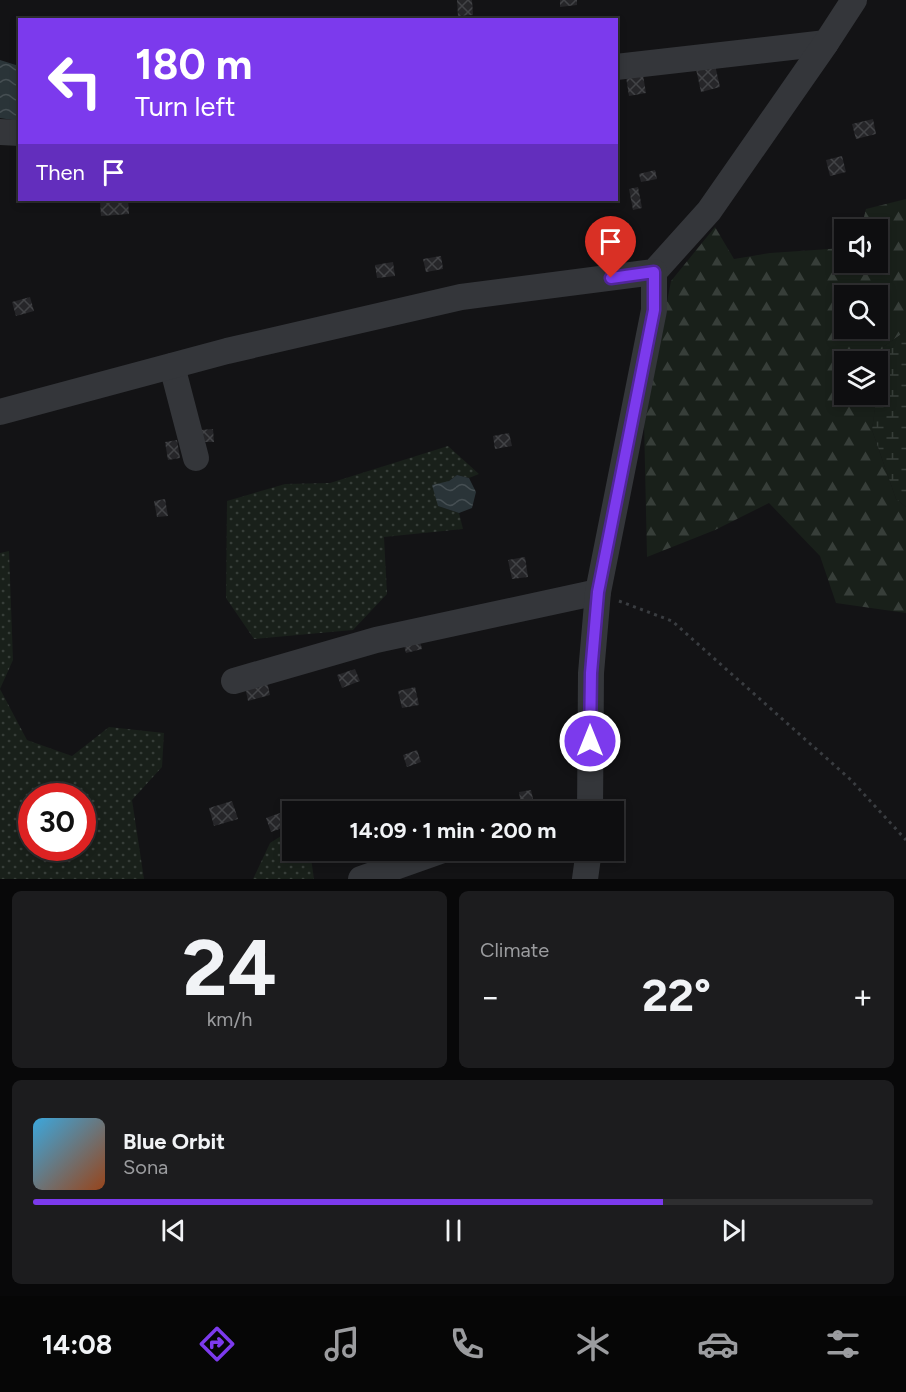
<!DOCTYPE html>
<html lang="en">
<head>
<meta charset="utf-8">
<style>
	:root { --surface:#0e0e10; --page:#1c1c1e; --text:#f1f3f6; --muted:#9b9c9f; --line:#2e2e30; --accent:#7c3aed }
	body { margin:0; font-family:Figtree,sans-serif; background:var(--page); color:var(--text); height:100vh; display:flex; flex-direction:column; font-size:22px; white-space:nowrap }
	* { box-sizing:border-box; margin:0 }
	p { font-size:20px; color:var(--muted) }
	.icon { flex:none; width:33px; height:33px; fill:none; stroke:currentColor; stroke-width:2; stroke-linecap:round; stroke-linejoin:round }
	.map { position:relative; height:879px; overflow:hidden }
	.panel { display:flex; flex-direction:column; gap:12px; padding:12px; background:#080809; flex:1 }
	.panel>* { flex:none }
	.guide { position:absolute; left:18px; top:18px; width:600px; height:183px; border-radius:0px; box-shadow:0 3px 9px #0003,0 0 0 2px var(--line); background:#7c3aed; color:#fff; overflow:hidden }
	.buttons { position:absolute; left:834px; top:219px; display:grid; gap:12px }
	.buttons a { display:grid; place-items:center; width:54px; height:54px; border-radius:0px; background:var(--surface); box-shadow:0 3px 9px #0003,0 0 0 2px var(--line); font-size:30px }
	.speed { position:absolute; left:18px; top:783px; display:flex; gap:12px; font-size:30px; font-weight:700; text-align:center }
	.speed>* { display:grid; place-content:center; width:78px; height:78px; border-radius:50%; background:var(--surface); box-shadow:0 3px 9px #0003,0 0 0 2px var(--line); line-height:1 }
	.speed .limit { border:9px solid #d22; background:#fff; color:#111 }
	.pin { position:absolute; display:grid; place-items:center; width:51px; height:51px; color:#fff; margin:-62px -26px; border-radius:50% 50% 50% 0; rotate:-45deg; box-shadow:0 0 6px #0007 }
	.pin .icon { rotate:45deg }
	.me { position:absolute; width:66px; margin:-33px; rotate:0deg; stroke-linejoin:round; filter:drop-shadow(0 0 4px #0008) }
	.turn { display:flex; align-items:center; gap:21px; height:126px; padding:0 18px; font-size:27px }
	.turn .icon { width:78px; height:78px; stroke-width:2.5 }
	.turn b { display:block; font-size:42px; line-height:51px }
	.then { display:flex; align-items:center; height:57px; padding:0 18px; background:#0003; gap:12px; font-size:22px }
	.big { font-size:45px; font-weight:700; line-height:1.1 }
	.panel .card { flex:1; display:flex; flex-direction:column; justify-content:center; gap:9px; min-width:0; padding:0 21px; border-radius:9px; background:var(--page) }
	.panel .dial { align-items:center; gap:0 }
	.dial b { font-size:78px; line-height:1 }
	.song { display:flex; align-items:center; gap:18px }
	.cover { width:72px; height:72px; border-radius:9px; background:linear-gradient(135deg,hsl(200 70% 55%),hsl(20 70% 35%)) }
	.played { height:6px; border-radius:3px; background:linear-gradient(90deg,var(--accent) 75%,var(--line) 75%) }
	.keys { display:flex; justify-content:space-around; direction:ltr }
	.heat { display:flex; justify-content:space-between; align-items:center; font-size:33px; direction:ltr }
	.panel .tiles { flex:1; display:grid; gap:12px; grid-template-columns:1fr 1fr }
	.card:last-child { grid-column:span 2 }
	.trip { position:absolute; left:282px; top:801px; width:342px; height:60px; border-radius:0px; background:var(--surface); box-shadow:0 3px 9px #0003,0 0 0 2px var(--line); font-weight:700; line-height:60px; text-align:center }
	.tabs { display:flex; height:96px; justify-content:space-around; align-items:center; background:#060606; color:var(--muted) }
	.tabs .icon { width:42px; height:42px }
	.tabs .selected { color:var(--accent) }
	.tabs b { font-size:27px; color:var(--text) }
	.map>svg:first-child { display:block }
</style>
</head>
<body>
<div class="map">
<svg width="906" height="879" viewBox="0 0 906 879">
	<defs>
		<pattern id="grass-dots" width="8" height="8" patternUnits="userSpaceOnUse" patternTransform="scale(1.5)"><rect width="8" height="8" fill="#19201a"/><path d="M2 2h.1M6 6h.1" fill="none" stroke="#373e39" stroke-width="1.8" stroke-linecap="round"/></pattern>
		<pattern id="forest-firs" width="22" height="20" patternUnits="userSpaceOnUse" patternTransform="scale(1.5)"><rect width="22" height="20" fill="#19201a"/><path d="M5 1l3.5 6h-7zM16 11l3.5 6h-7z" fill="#373e39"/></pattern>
		<pattern id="wetland-marsh" width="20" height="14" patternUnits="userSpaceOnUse" patternTransform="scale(1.5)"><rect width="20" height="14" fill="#19201a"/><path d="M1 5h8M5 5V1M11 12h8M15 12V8" fill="none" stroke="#373e39"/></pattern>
		<pattern id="water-waves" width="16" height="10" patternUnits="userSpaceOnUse" patternTransform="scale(1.5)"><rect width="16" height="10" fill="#2a3438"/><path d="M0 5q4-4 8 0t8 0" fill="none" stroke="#464f53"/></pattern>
		<pattern id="building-cross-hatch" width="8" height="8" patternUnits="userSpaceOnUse" patternTransform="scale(1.5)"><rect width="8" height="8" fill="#262629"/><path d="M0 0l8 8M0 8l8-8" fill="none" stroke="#424346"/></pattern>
	</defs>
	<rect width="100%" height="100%" fill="#131315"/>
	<g fill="url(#grass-dots)" fill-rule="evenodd">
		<polygon points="448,446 479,474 469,478 457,475 449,481 438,506 459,513 463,529 384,537 387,594 353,630 254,639 226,598 227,501 285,484 330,483"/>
		<path d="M 9,551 L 13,660 L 0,689 L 27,740 L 72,756 L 109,727 L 164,733 L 162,767 L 132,800 L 144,879 L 0,879 L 0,553 ZM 32,796 L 82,796 L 82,848 L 32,848 Z"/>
		<polygon points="292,829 292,850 310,851 314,879 253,879 270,843"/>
	</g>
	<path fill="url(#forest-firs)" fill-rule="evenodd" d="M 906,199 L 906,331 L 883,347 L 878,389 L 878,362 L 844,362 L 844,394 L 877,395 L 872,430 L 896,499 L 906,507 L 906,613 L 836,603 L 820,556 L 769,503 L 715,530 L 647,557 L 644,421 L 671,281 L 715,227 L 734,259 L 770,253 L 844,248 L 844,262 L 878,262 L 878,230 L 861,229 L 866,209 ZM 844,296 L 878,296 L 878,328 L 844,328 Z"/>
	<polygon fill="url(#wetland-marsh)" points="906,331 906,507 896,499 872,430 883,347"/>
	<g fill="url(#water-waves)">
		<polygon points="0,60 19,66 19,121 0,118"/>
		<polygon points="457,475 469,478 476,492 472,508 459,513 438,506 432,485 449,481"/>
	</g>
	<g fill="url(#building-cross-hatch)">
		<polygon points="457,0 472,0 473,15 458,16"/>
		<polygon points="560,0 577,0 577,5 560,7"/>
		<polygon points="715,65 720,87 701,92 696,69"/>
		<polygon points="643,75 646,93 629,96 626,77"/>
		<polygon points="873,119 876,134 856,139 852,124"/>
		<polygon points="842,156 846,172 830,176 826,160"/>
		<polygon points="655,170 657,179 641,182 639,174"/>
		<polygon points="638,187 642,208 633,210 629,189"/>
		<polygon points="100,200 128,200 129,214 101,216"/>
		<polygon points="441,256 443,269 426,272 423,259"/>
		<polygon points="393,262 395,276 377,278 375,265"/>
		<polygon points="30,297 34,311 16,316 12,302"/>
		<polygon points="213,429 214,442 201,442 200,430"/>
		<polygon points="509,433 512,446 495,449 493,436"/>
		<polygon points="177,440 180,458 168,460 165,442"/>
		<polygon points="165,499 168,516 157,517 154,501"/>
		<polygon points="525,557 528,577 512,579 508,560"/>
		<polygon points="418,634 422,649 406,653 402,638"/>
		<polygon points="355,669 360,681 342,688 337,675"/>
		<polygon points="266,677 270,695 248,701 244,682"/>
		<polygon points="415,687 419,705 402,708 398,691"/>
		<polygon points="417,750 421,762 407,767 403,755"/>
		<polygon points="531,790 534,803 521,805 519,792"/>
		<polygon points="232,801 238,819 214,826 209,808"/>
		<polygon points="280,813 285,827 271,832 266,818"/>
		<polygon points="369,850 388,850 389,853 374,860"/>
	</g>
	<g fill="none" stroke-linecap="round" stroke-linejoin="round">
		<polyline stroke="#3a3d41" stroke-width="3" stroke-dasharray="3 4.5" stroke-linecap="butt" points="619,601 672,621 851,780 906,840"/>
		<g stroke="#34363a" stroke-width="26">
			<polyline points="616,67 826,43"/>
			<polyline points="0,132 20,133"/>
			<polyline points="172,366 196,458"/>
			<polyline points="0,412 227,351 461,297 654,272 709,211 826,43 854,0"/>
			<polyline points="234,681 376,640 598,592"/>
			<polyline points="590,812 591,673 598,592 654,310 654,272"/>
			<polyline points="361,879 443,850"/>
			<polyline points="585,879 589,850"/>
		</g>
	</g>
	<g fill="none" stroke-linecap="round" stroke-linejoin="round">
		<defs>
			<polyline id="route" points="590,741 591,673 598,592 654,310 654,272 611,278"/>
		</defs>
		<use href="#route" stroke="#51269a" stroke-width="15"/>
		<use href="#route" stroke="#7c3aed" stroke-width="10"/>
	</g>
</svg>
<div class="buttons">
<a><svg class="icon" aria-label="sound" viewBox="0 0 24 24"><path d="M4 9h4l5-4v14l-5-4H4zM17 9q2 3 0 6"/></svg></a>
<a><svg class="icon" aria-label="search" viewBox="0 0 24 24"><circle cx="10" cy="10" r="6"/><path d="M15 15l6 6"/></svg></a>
<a><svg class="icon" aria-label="layers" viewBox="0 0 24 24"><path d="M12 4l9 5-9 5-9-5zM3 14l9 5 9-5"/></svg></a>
</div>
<div class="speed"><div class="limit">30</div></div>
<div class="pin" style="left:611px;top:278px;background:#d93025"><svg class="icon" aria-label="arrive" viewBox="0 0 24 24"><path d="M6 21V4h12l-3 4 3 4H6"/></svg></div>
<svg class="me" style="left:590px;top:741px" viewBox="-20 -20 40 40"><circle r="17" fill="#7c3aed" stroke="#fff" stroke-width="3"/><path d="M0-11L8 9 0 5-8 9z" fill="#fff"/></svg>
<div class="trip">14:09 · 1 min · 200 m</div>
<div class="guide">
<div class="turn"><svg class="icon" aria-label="left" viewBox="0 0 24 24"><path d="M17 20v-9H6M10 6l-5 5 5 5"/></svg><div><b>180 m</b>Turn left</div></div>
<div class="then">Then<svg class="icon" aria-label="arrive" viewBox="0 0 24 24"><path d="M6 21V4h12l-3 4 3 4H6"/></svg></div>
</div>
</div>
<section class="panel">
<div class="tiles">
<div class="card dial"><b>24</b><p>km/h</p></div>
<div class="card"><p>Climate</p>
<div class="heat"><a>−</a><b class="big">22°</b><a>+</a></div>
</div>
<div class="card">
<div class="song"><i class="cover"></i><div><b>Blue Orbit</b><p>Sona</p></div></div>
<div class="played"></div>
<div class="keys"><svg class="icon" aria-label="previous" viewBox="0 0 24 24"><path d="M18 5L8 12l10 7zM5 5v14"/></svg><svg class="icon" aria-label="pause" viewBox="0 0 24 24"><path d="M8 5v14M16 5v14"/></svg><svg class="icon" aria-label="next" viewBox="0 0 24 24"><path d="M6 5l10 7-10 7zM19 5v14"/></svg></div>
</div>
</div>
</section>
<nav class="tabs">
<b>14:08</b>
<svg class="icon selected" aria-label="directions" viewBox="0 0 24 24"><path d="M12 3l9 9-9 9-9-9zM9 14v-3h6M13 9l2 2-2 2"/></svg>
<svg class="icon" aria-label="music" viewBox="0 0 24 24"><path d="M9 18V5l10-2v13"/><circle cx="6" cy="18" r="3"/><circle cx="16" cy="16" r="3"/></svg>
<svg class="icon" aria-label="phone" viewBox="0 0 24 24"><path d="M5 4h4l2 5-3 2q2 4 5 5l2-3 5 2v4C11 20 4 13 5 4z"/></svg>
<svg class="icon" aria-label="climate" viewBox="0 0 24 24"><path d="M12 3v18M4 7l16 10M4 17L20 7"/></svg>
<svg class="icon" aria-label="car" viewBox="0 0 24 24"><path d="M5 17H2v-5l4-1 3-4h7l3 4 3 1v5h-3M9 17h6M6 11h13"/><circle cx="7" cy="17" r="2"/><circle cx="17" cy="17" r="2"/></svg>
<svg class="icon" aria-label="filters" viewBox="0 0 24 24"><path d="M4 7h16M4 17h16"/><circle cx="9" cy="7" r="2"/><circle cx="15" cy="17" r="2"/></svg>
</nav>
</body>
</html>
